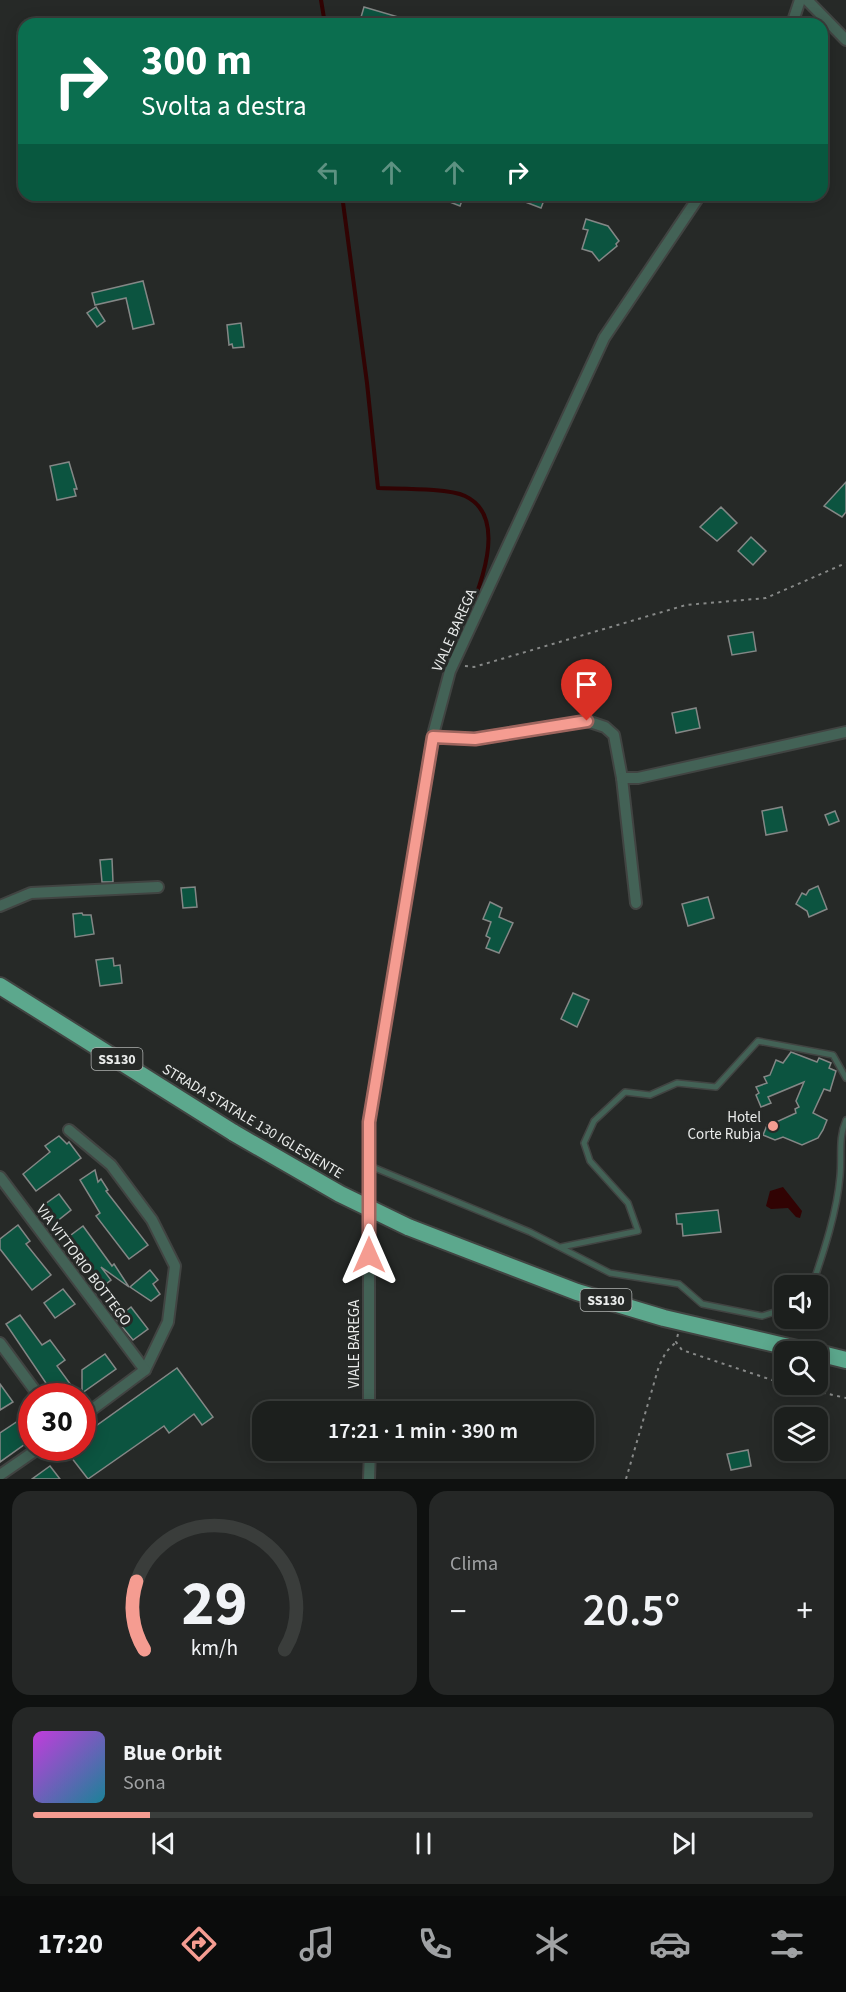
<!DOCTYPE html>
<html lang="it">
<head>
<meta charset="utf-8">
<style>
	:root { --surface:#1c1f1d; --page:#252726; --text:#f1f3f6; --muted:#a0a2a4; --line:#3a3d3b; --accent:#f59c91 }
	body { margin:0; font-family:"Source Sans 3",sans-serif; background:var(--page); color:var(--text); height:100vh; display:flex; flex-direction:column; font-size:22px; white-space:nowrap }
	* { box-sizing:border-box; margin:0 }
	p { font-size:20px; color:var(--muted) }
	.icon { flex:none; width:33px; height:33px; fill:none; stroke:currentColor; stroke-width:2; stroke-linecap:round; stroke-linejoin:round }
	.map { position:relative; height:1479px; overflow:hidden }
	.drawer { display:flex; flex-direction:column; gap:12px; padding:12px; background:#0f1110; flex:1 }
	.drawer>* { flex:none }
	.guide { position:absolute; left:18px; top:18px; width:810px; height:183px; border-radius:18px; box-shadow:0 3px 15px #0003,0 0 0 2px var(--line); background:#0b6e4f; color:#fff; overflow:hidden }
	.tools { position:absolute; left:774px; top:1275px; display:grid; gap:12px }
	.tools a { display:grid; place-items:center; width:54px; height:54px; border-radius:12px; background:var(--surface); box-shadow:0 3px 15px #0003,0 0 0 2px var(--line); font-size:30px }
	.speed { position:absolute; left:18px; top:1383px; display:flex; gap:12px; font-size:30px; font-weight:700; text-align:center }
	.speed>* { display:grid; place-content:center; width:78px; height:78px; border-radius:50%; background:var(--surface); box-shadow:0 3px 15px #0003,0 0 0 2px var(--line); line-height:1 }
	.speed .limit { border:9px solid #d22; background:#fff; color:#111 }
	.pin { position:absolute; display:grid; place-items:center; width:51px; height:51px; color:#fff; margin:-62px -26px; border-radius:50% 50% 50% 0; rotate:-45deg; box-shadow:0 0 6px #0007 }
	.pin .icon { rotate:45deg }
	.me { position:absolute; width:66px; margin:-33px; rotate:0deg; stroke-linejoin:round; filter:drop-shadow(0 0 4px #0008) }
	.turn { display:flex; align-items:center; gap:21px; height:126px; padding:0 24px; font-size:27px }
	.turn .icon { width:78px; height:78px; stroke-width:2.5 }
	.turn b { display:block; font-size:42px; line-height:51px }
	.lanes { display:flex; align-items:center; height:57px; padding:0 24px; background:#0003; justify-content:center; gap:30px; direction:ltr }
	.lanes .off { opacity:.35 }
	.big { font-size:45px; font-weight:600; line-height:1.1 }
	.drawer .card { flex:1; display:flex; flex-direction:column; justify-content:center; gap:9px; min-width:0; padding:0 21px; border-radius:18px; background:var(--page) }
	.drawer .dial { align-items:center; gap:0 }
	.dial svg { height:156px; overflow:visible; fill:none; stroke:var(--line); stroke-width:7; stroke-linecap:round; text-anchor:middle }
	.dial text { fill:var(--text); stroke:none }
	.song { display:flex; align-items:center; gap:18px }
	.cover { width:72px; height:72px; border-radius:9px; background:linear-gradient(135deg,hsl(290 70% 55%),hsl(190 70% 35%)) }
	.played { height:6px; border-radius:3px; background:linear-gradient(90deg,var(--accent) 15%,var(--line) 15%) }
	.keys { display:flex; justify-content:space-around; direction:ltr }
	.heat { display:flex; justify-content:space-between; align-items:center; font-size:33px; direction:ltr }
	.drawer .tiles { flex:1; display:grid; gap:12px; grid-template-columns:1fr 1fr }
	.card:last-child { grid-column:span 2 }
	.trip { position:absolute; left:252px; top:1401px; width:342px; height:60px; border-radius:18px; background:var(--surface); box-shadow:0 3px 15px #0003,0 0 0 2px var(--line); font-weight:600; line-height:60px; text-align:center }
	.menu { display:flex; height:96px; justify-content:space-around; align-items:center; background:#0b0c0c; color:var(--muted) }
	.menu .icon { width:42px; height:42px }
	.menu .selected { color:var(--accent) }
	.menu b { font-size:27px; color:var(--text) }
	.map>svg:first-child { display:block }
</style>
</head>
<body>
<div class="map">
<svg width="846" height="1479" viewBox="0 0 846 1479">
	<rect width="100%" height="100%" fill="#262927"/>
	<polygon fill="#310303" points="783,1187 802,1211 800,1218 796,1217 788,1208 771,1209 766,1206 770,1191"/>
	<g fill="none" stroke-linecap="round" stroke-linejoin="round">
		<g stroke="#310303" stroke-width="4">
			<polyline points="321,0 325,24"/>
			<path d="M 342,195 L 367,383 L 378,488 C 398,489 448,488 465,496 C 510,517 479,591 465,622"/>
		</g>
	</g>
	<g fill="#0c5440" stroke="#848786" stroke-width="1.5">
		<polygon points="364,7 412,21 412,24 359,24"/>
		<polygon points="432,195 464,195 460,206"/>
		<polygon points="507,195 546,195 541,208"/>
		<polygon points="586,219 608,226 619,241 616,244 617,246 599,261 592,252 582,249 588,230 583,229"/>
		<polygon points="143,281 154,324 133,329 126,298 95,305 92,293"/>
		<polygon points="96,307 105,321 97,327 87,313"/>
		<polygon points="241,323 244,347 233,348 232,344 229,345 227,325"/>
		<polygon points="69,462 77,489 74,489 76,496 57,500 50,466"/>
		<polygon points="846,482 846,512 842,517 824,506"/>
		<polygon points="721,507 737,523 717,541 700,527"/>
		<polygon points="751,537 766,551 753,565 738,551"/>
		<polygon points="753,632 756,651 732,655 728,636"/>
		<polygon points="696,708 700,728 676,733 672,713"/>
		<polygon points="782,807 787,831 766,835 762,811"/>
		<polygon points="835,811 839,821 829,825 825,815"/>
		<polygon points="112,859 113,882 102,882 100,860"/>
		<polygon points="818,886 827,909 809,917 807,911 796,904 802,893 806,895 809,890"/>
		<polygon points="195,887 197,907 183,908 181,888"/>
		<polygon points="708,897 714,918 688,926 682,904"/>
		<polygon points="490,902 502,908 499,917 513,923 499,953 486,948 490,938 486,936 491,922 483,919"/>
		<polygon points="82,913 83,915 91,915 94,934 75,937 73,914"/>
		<polygon points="113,958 114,966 120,965 122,983 100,986 96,960"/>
		<polygon points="573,993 589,1000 577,1027 561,1019"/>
		<polygon points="791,1052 817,1062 819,1058 831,1063 829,1068 836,1071 830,1091 824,1089 813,1113 827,1120 823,1130 818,1138 802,1145 783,1137 775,1140 763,1135 768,1123 772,1124 796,1113 795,1109 799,1107 796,1101 804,1082 768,1097 771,1103 761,1107 756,1095 759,1093 756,1087 767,1083 764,1077 770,1075 776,1060 783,1063"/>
		<polygon points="59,1136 67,1144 69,1142 81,1158 36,1191 23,1174 50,1152 45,1146"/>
		<polygon points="95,1170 98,1182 101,1179 108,1190 106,1191 148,1245 129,1259 96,1216 100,1213 80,1180"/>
		<polygon points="59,1194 71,1210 51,1226 40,1212 43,1210 41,1207"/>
		<polygon points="718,1210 721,1232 683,1236 682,1224 677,1224 676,1214"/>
		<polygon points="18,1225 30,1241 26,1244 51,1275 32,1290 0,1249 0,1239"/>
		<polygon points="83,1226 112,1266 114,1264 129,1287 101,1267 111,1280 98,1290 85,1268 88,1266 67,1238"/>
		<polygon points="150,1270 158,1280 153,1284 160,1294 151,1301 130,1287"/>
		<polygon points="63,1289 75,1304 55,1318 44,1303"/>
		<polygon points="131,1307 148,1329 133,1340 116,1319"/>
		<polygon points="20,1315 42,1345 50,1340 65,1360 57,1366 79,1396 46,1396 45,1392 50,1389 6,1324"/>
		<polygon points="105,1354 116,1369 82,1393 82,1370"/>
		<polygon points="177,1368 213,1417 202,1425 194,1414 169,1433 164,1426 88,1479 64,1448 82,1448 82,1436"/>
		<polygon points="0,1384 13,1402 0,1410"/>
		<polygon points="24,1417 32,1429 32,1439 0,1462 0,1433"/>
		<polygon points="748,1450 751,1466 731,1470 727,1454"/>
		<polygon points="50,1466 60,1479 32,1479"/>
	</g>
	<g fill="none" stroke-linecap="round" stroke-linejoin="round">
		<defs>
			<g id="service">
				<polyline points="370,1166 530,1232 610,1273 679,1284 702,1304 762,1316 784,1309"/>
				<polyline points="561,1247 638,1231 628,1203 590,1161 584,1143 594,1121 625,1092 650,1095 677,1083 716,1087 758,1041 833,1055 846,1078"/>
				<path d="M 812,1286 C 824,1251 837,1212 840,1176 C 842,1156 838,1138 846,1120"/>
			</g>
			<g id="minor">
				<polyline points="807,0 846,40"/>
				<polyline points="792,24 800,0"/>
				<polyline points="433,737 475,739 587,721 605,727 614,735 622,778 636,903"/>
				<polyline points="622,778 638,778 846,732"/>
				<polyline points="0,906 31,893 158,887"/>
				<polyline points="69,1130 111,1165 152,1220 175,1266 168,1322 145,1370 82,1417"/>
				<polyline points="0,1177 145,1370"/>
				<polyline points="0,1343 39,1396"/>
				<polyline points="369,1412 369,1122 434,731 450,671 604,338 700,195"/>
				<polyline points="0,1475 39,1448"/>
				<polyline points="369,1479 370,1450"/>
			</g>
			<g id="trunk">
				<polyline points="0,986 234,1133"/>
				<polyline points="408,1227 577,1292 664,1318 810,1352"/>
				<polyline points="818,1353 846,1360"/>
			</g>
		</defs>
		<use href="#service" stroke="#414442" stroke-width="8"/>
		<use href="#minor" stroke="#414442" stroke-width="14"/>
		<use href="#trunk" stroke="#414442" stroke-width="20"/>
		<g stroke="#878988" stroke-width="2" stroke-dasharray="3 4.5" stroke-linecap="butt">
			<polyline points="465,666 474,667 686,605 766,598 846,563"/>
			<polyline points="678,1334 676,1342 682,1350 784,1384"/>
			<polyline points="786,1384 846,1398"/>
			<polyline points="626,1479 659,1366 666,1352 676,1342"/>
		</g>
		<use href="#service" stroke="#436256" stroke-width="5"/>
		<use href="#minor" stroke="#436256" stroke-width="10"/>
		<use href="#trunk" stroke="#5ca88d" stroke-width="16"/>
		<defs>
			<polyline id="trunk-bridge" points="234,1133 340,1194 408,1227"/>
		</defs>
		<use href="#trunk-bridge" stroke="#414442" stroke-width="20" stroke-linecap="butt"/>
		<use href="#trunk-bridge" stroke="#5ca88d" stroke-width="16"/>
	</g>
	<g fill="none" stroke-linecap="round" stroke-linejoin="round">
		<defs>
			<polyline id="route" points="369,1255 369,1122 433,737 475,739 587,721"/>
		</defs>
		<use href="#route" stroke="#9f655e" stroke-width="15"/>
		<use href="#route" stroke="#f59c91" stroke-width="10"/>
	</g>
	<circle fill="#f59c91" stroke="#262927" stroke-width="2" cx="773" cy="1126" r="6"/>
	<g text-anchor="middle" stroke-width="6" stroke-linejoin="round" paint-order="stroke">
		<g fill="#262927" stroke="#aeb1b0" stroke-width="1.5">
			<rect x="91.5" y="1048" width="51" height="22" rx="4.5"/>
			<rect x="580.5" y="1289" width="51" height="22" rx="4.5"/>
		</g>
		<g font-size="14" font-weight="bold" fill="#e9ebea">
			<text x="117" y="1064">SS130</text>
			<text x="606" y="1305">SS130</text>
		</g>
		<g font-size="15" fill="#e9ebea" stroke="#262927">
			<text transform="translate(454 630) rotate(-66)" y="5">VIALE BAREGA</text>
			<text transform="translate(253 1121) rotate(31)" y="5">STRADA STATALE 130 IGLESIENTE</text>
			<text transform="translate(84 1265) rotate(53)" y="5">VIA VITTORIO BOTTEGO</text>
			<text transform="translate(354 1344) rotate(-90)" y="5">VIALE BAREGA</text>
		</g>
		<g font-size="15" fill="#e9ebea" stroke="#262927" text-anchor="end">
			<text x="761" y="1122">Hotel<tspan x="761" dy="17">Corte Rubja</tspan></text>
		</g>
	</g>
</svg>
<div class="tools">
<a><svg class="icon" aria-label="sound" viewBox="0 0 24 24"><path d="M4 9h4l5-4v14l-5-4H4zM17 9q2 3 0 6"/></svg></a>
<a><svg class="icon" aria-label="search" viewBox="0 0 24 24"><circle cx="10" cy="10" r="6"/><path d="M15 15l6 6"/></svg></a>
<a><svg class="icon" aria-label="layers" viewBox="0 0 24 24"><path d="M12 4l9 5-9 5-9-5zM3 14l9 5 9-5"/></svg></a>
</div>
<div class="speed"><div class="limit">30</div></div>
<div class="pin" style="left:587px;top:721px;background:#d93025"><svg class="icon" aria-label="arrive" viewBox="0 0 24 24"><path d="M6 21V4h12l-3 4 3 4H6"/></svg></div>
<svg class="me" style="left:369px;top:1255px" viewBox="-20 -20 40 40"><path d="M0-17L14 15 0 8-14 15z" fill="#f59c91" stroke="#fff" stroke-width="4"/></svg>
<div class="trip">17:21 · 1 min · 390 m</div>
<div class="guide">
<div class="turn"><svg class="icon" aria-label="right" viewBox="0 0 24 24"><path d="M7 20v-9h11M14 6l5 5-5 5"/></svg><div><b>300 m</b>Svolta a destra</div></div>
<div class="lanes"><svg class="icon off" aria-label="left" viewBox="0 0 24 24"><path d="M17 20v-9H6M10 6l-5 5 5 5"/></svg><svg class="icon off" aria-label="ahead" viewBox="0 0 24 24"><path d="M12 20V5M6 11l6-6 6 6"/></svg><svg class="icon off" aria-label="ahead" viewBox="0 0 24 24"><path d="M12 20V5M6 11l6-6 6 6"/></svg><svg class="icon" aria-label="right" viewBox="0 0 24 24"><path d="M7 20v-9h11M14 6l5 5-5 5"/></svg></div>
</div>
</div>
<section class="drawer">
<div class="tiles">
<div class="card dial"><svg viewBox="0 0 100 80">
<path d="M14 69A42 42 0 1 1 86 69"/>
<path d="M14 69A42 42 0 0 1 10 34" stroke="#f59c91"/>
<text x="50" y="56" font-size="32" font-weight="700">29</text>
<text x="50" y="72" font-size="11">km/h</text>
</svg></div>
<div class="card"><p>Clima</p>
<div class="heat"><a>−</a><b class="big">20.5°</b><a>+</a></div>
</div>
<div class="card">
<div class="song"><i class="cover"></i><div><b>Blue Orbit</b><p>Sona</p></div></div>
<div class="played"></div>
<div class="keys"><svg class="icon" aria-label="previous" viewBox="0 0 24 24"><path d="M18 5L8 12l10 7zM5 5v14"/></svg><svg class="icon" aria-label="pause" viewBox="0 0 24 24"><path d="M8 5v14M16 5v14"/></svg><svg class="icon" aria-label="next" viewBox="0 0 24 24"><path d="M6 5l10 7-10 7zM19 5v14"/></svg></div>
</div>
</div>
</section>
<nav class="menu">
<b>17:20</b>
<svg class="icon selected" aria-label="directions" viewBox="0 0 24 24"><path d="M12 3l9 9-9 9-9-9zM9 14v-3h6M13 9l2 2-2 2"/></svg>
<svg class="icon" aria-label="music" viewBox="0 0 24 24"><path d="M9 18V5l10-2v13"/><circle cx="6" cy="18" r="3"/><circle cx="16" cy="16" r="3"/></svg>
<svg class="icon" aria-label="phone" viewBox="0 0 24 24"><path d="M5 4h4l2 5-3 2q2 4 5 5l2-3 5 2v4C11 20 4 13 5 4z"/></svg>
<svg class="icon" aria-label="climate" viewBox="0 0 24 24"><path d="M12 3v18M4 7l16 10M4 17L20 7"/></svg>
<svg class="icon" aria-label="car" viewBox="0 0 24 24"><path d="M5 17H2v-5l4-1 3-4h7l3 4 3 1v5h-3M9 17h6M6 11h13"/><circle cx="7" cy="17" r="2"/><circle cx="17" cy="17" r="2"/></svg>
<svg class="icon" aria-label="filters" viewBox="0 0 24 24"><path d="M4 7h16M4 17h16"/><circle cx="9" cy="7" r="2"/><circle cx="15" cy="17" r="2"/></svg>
</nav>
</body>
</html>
